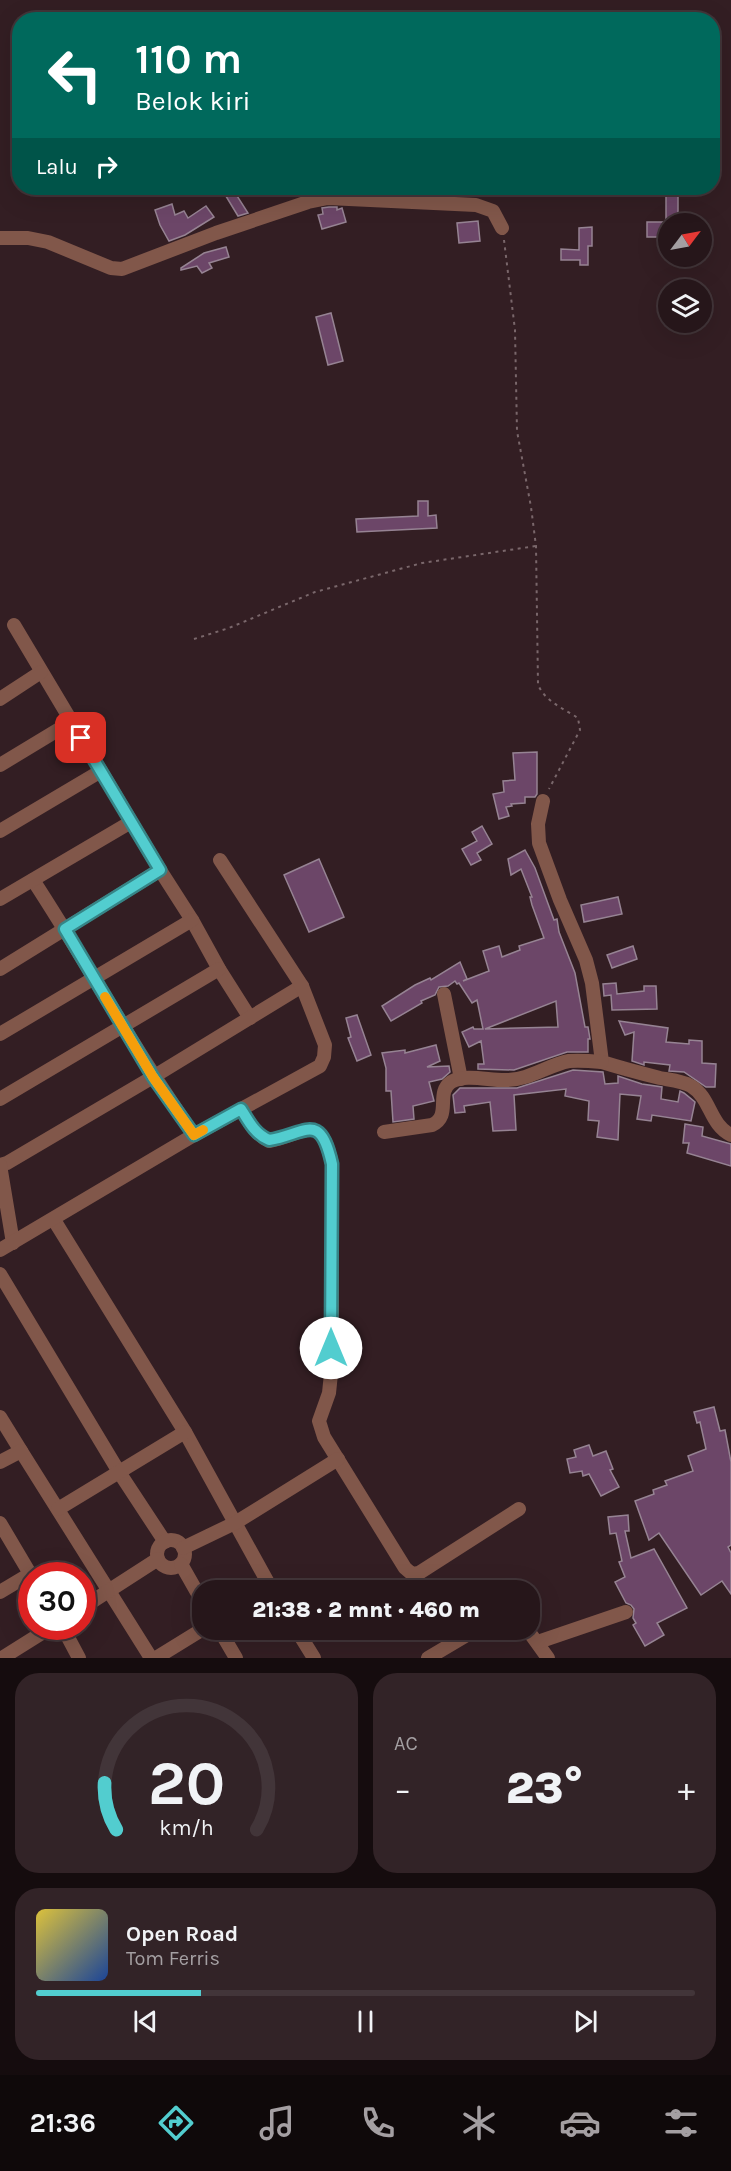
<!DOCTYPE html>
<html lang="id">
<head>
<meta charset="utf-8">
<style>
	:root { --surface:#26161a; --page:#322327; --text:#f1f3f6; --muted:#a49fa2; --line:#423539; --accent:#52cdcf }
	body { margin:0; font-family:Karla,sans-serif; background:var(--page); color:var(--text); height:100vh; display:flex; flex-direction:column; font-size:22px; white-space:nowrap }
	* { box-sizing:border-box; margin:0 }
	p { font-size:20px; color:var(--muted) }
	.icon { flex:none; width:33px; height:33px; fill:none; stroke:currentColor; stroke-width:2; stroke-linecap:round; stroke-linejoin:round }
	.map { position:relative; height:1658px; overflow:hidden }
	.sheet { display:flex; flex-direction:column; gap:15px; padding:15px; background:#150c0e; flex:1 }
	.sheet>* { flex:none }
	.hud { position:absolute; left:12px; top:12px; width:708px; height:183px; border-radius:24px; box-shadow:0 6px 24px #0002,0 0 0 2px var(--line); background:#00695c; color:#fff; overflow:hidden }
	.needle { width:39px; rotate:58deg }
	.buttons { position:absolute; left:658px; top:213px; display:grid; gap:12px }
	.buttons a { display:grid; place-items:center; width:54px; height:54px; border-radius:50%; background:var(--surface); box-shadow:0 6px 24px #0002,0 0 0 2px var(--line); font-size:30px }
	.speed { position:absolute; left:18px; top:1562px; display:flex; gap:12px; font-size:30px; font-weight:700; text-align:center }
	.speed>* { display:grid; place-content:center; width:78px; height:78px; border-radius:50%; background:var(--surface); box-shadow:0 6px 24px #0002,0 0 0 2px var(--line); line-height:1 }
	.speed .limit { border:9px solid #d22; background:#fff; color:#111 }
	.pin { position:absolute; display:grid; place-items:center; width:51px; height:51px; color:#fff; margin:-26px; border-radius:12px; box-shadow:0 3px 9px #0006 }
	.me { position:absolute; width:66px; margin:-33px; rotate:0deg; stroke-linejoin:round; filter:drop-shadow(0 0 4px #0008) }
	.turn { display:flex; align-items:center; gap:21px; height:126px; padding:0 24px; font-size:27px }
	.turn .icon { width:78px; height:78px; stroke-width:2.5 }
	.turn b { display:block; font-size:42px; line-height:51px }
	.then { display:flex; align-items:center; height:57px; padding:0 24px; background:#0003; gap:12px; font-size:22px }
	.big { font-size:45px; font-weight:800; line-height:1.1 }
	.sheet .widget { flex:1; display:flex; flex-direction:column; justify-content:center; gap:9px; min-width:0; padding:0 21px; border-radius:24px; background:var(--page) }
	.sheet .dial { align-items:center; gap:0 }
	.dial svg { height:156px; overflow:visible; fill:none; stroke:var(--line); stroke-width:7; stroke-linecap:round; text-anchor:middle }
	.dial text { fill:var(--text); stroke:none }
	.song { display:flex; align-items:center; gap:18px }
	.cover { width:72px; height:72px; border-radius:9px; background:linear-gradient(135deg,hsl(50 70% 55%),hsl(220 70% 35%)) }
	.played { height:6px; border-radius:3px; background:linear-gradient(90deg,var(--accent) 25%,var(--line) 25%) }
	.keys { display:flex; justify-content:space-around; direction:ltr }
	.heat { display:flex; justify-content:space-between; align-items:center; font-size:33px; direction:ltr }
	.sheet .tiles { flex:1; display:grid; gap:15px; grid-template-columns:1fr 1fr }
	.widget:last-child { grid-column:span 2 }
	.trip { position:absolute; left:192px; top:1580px; width:348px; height:60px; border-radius:24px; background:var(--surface); box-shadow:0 6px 24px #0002,0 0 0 2px var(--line); font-weight:800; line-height:60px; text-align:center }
	.dock { display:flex; height:96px; justify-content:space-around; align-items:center; background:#0f090a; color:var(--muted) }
	.dock .icon { width:42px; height:42px }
	.dock .selected { color:var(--accent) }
	.dock b { font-size:27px; color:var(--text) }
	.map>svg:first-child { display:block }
</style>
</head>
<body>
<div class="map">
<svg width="731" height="1658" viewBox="0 0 731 1658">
	<rect width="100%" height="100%" fill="#331e23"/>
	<g fill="#6c4668" stroke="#968393" stroke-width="1.5" fill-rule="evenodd">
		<polygon points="221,188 232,188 248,213 238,216"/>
		<polygon points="666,188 678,188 678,224 669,224 669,237 647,237 647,222 666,222"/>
		<polygon points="172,204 175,215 184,211 188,218 206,206 214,217 185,235 169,241 160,225 155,210"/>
		<polygon points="329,207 337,207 337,210 342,208 346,222 322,229 318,215 323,214 322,208"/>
		<polygon points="478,221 480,241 459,243 457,223"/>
		<polygon points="592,227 592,246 588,246 588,265 580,265 580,260 561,260 561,249 579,250 579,228"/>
		<polygon points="226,247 229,257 209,263 212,268 202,273 197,266 181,270 181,268 204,253"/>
		<polygon points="331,313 343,361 328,365 316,317"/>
		<polygon points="418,501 428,501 428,516 436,515 437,528 357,532 356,519 418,516"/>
		<polygon points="537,752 537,794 535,797 525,797 525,803 511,804 512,806 506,807 509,816 499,819 493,794 504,792 503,781 515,780 513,753"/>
		<polygon points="482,826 492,844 477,853 481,860 471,865 462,849 477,841 472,832"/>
		<path d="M 525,850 L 535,868 L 554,920 L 557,919 L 559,932 L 575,973 L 585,1027 L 588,1027 L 590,1039 L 588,1039 L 588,1052 L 567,1052 L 514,1070 L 478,1069 L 478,1064 L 484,1064 L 481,1041 L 469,1047 L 462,1032 L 473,1027 L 474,1029 L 483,1029 L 477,1000 L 472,1003 L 459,983 L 457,984 L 455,981 L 448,986 L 439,987 L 435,995 L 421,1001 L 422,1003 L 391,1021 L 382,1006 L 415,985 L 430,978 L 431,980 L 460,962 L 467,979 L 463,981 L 489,971 L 483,951 L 499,946 L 502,957 L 520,950 L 519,946 L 544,938 L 532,905 L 530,897 L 532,897 L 521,869 L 511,875 L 508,859 ZM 556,1001 L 558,1027 L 485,1029 Z"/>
		<polygon points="319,859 344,917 309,932 284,875"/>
		<polygon points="618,897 622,914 584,922 581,905"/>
		<polygon points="633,946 637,959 612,968 607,955"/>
		<polygon points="616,983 617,994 644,991 644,986 656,986 657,1009 612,1010 611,995 604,996 603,984"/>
		<polygon points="357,1015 371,1055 357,1061 348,1038 351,1037 346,1018"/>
		<polygon points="619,1021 668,1028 666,1042 689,1044 689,1040 702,1041 702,1063 716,1064 715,1087 706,1087 684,1072 669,1071 670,1065 644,1062 644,1065 632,1061 634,1032 625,1035"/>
		<polygon points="436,1045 440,1061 427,1067 449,1066 450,1072 442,1079 429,1082 434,1101 413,1106 414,1119 393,1122 391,1091 386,1091 386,1068 382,1053 405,1050 405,1053"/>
		<polygon points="573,1070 603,1072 605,1084 618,1083 618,1076 642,1084 662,1087 661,1099 678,1102 680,1091 684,1093 695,1102 691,1121 652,1115 651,1121 637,1119 641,1096 620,1094 618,1140 597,1137 599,1121 588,1120 589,1101 565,1096 566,1089 514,1095 516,1130 493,1131 490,1102 464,1106 465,1112 455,1113 453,1095 460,1088 517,1088"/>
		<polygon points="685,1124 703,1127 702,1136 731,1144 731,1166 687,1153 689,1143 683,1143"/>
		<polygon points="714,1407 720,1431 725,1430 731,1462 731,1545 728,1547 731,1553 731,1594 722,1581 701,1595 659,1533 649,1540 635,1501 654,1494 653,1490 667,1485 665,1481 693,1471 688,1456 706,1449 700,1422 697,1423 694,1412"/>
		<polygon points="589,1445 593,1456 606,1451 613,1469 610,1470 619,1487 601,1496 589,1474 583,1476 582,1471 570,1473 567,1459 576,1457 574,1450"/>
		<polygon points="628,1515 629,1531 625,1531 631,1558 654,1549 687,1608 657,1623 664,1635 645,1646 633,1625 636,1623 633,1618 634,1609 631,1605 626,1603 615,1582 625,1577 619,1562 622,1561 616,1533 610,1534 608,1517"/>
	</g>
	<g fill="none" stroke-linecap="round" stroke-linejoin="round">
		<g stroke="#7a676b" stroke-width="2" stroke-dasharray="3 4.5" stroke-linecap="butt">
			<path d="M 504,240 L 515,330 L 517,431 L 531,507 L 536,546 L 538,684 C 543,700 564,709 578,718 L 580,730 L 549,789"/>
			<polyline points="194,639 229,628 315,592 422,563 536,546"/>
		</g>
		<g stroke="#81574a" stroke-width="14">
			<polyline points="0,238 28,238 48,242 111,268 122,269 216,233 308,202 328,198 476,205 493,211 502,228"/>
			<polyline points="14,625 160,870 192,920 219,969 250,1018"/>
			<polyline points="0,699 41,672"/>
			<polyline points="0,765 71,722"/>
			<path d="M 543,801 L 538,824 L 539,843 L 560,900 L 586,960 L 592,983 L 602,1062 C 621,1068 640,1073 660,1078 C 670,1080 682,1081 691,1086 C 711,1098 709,1124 731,1135"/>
			<polyline points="0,831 101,771"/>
			<path d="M 33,880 C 88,964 136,1053 194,1135"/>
			<polyline points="0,899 131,822"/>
			<polyline points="0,969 160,870"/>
			<polyline points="444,994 461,1079"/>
			<polyline points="0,1034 192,920"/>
			<polyline points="0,1099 219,969"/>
			<path d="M 241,1109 C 249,1122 255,1134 269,1141 C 306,1134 320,1110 332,1164 L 332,1364 L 329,1393 L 319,1421 L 324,1437 L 405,1568 L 412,1574 L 419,1573 L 519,1509"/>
			<path d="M 384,1132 L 432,1125 C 452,1116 435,1093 451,1082 C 466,1073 490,1081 507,1080 C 529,1080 548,1065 569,1061 C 579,1060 591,1061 602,1062"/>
			<polyline points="0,1165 7,1163 153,1077 302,986"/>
			<polyline points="0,1165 13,1243"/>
			<polyline points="54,1220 185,1432 272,1590"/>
			<polyline points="0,1250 194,1135 320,1066 324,1057 325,1045 302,986 220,860"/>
			<polyline points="0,1274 119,1472 165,1542"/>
			<polyline points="0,1417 21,1451"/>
			<polyline points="0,1462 21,1451 151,1658"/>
			<polyline points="58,1509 185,1432"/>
			<polyline points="0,1523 32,1577"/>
			<circle cx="171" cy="1554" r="14"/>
			<polyline points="183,1548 235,1523 338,1459"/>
			<polyline points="181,1564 202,1601"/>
			<polyline points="0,1592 30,1574"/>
			<polyline points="82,1608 158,1559"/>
			<polyline points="62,1626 79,1658"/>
			<polyline points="219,1629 236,1658"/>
			<polyline points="296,1629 314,1658"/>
			<polyline points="527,1629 548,1658"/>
			<polyline points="538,1642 626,1612"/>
			<polyline points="2,1658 53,1626"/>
			<polyline points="156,1658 203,1629"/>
			<polyline points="428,1658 477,1629"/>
		</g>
	</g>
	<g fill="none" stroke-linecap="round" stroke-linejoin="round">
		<defs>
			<path id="route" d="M 81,738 L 160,870 L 65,929 L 153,1077 L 194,1135 L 241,1109 C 249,1122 255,1134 269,1140 C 306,1134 320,1110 332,1164 L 331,1348"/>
		</defs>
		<use href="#route" stroke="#358587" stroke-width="15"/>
		<use href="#route" stroke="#52cdcf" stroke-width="10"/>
		<polyline stroke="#f59e0b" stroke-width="10" points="105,997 153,1077 194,1135 203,1130"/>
	</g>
</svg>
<div class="buttons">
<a><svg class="needle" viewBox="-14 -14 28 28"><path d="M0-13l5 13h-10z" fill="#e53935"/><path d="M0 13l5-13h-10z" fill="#a49fa2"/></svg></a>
<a><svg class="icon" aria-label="layers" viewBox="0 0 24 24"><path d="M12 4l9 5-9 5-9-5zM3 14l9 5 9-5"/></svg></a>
</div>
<div class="speed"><div class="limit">30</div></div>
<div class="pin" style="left:81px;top:738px;background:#d93025"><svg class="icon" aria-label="arrive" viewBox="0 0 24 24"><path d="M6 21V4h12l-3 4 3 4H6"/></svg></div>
<svg class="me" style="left:331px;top:1348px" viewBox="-20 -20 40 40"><circle r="19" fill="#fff"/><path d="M0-13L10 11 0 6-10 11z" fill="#52cdcf"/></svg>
<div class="trip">21:38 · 2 mnt · 460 m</div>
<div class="hud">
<div class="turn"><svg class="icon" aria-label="left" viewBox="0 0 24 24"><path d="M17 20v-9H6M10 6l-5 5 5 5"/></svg><div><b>110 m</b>Belok kiri</div></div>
<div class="then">Lalu<svg class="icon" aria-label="right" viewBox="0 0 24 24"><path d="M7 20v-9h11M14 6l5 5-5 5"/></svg></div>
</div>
</div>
<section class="sheet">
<div class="tiles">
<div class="widget dial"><svg viewBox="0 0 100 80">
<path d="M14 69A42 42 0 1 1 86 69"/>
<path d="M14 69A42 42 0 0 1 8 45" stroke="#52cdcf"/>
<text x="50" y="56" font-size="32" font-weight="700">20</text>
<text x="50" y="72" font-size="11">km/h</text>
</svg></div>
<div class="widget"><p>AC</p>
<div class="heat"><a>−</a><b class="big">23°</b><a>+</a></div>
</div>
<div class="widget">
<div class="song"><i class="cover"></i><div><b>Open Road</b><p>Tom Ferris</p></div></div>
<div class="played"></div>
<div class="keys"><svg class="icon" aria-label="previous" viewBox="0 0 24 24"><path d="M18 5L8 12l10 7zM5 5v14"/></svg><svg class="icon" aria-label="pause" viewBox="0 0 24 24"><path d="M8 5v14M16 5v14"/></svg><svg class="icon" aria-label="next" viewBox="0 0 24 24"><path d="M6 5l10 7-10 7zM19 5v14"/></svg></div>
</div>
</div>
</section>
<nav class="dock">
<b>21:36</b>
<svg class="icon selected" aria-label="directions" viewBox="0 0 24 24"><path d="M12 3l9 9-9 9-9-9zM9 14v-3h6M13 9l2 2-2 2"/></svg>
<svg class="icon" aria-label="music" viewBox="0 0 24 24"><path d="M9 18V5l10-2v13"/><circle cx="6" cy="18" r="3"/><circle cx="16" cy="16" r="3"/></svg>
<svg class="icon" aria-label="phone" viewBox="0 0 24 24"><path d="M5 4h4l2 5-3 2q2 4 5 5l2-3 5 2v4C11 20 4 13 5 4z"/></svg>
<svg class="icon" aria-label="climate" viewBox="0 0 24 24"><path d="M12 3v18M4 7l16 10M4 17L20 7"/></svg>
<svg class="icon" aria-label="car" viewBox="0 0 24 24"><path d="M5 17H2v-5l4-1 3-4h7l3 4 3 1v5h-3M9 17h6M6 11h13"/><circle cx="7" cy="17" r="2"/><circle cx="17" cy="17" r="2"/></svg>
<svg class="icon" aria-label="filters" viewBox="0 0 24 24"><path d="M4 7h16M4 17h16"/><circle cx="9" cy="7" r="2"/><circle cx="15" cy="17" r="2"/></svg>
</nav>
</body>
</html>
